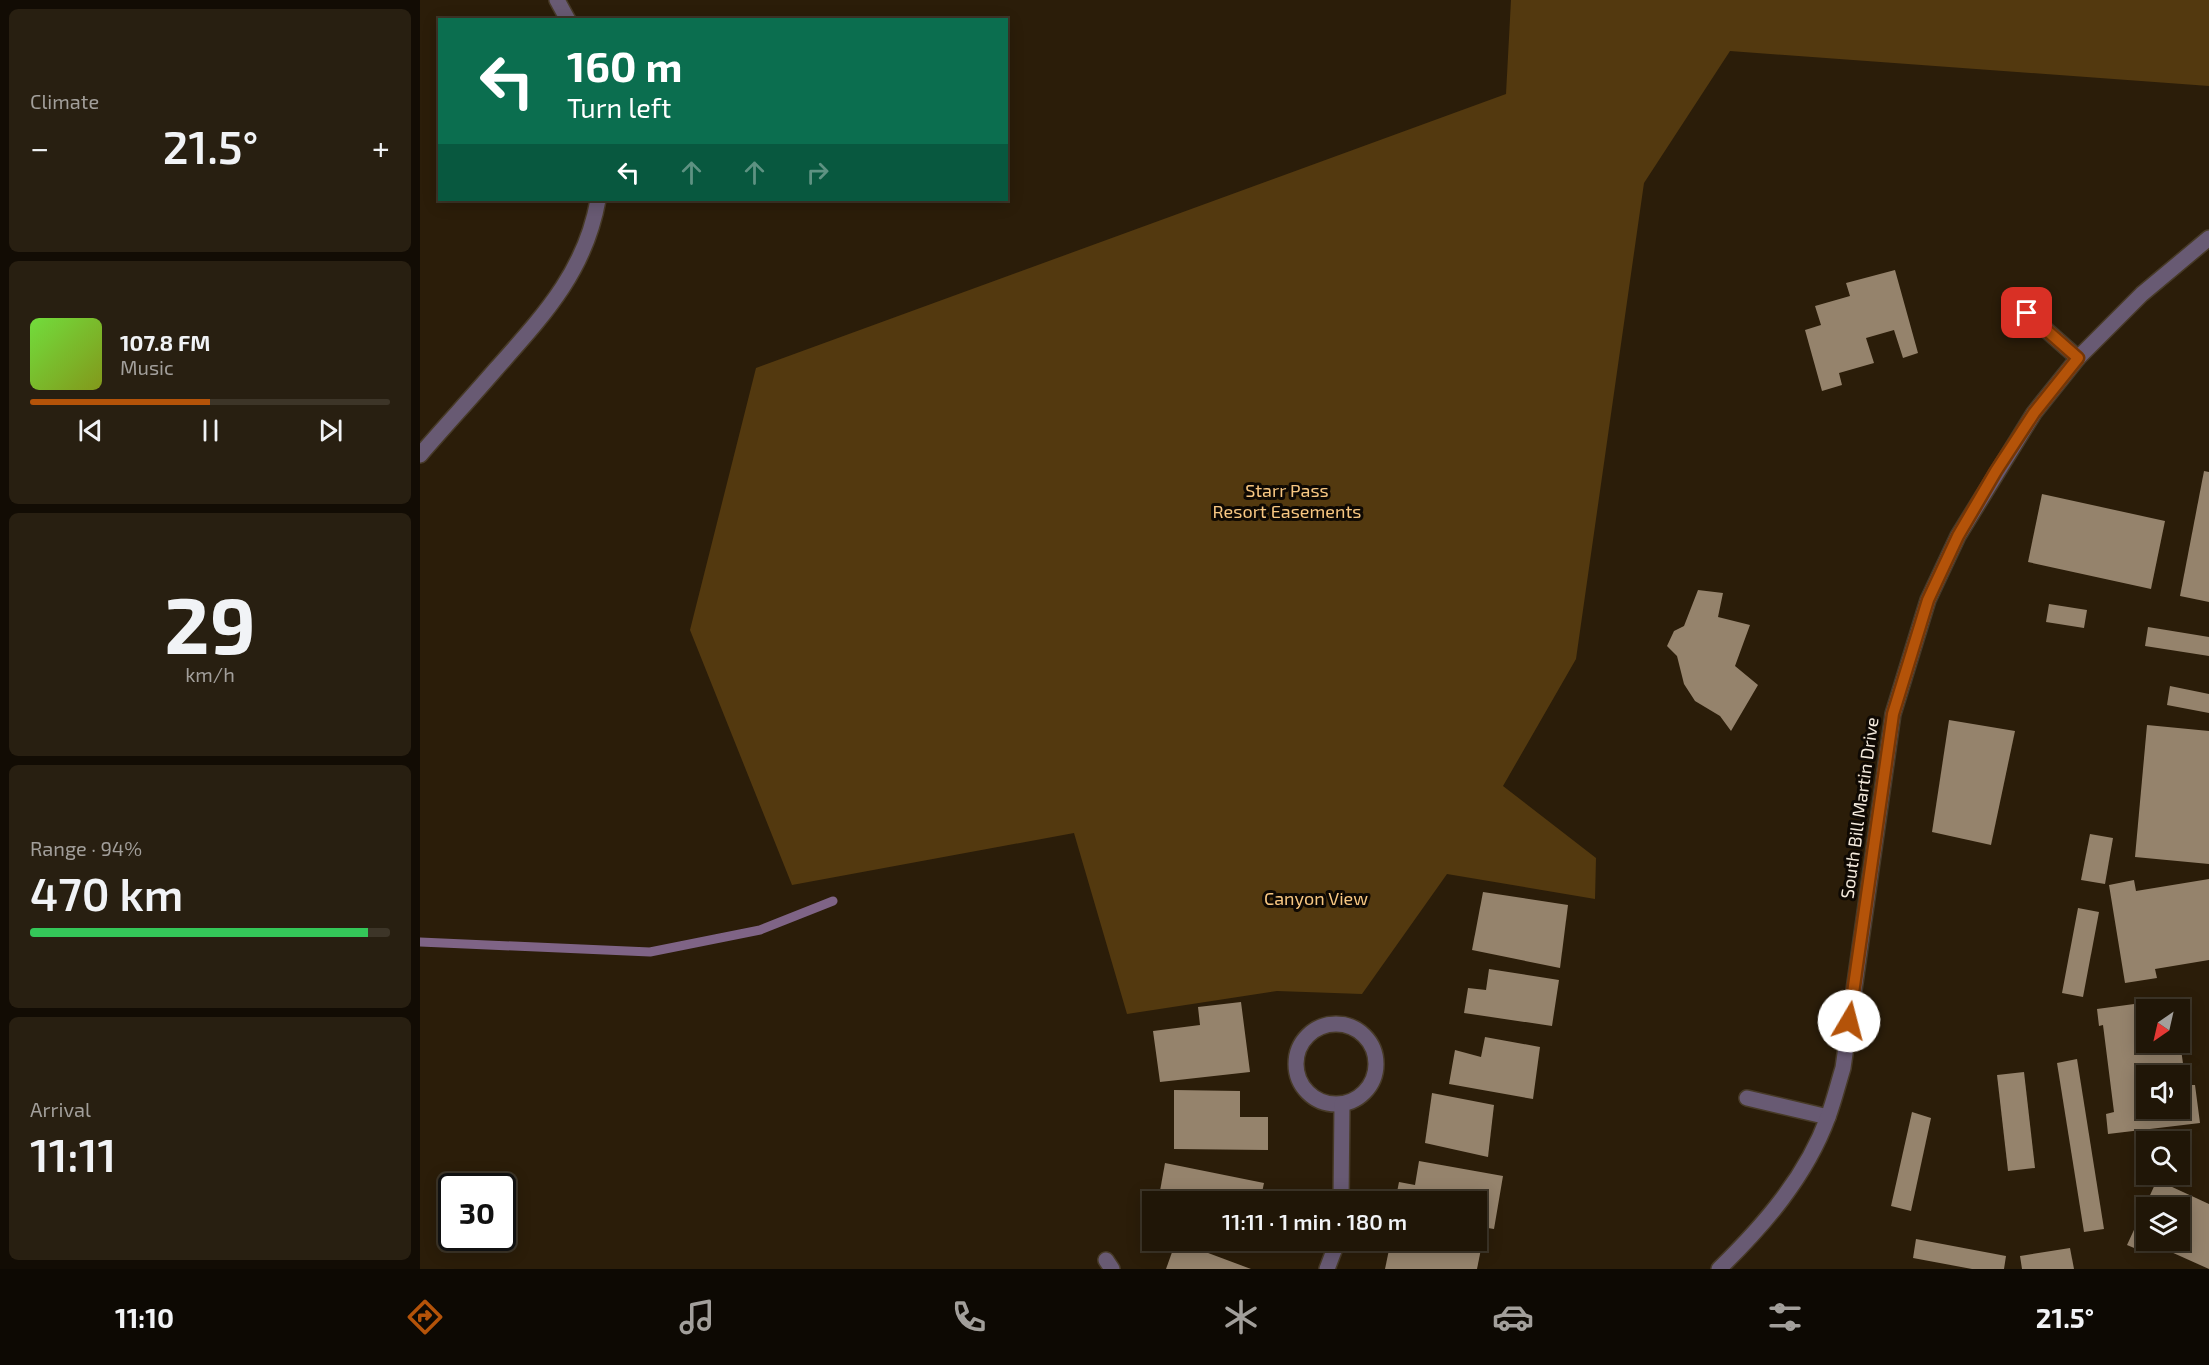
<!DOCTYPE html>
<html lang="en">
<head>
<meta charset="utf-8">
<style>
	:root { --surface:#201607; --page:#281f11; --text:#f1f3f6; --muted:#a29f9b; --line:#3d3528; --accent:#b45309 }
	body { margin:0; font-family:"Exo 2",sans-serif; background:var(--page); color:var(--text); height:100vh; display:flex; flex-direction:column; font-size:22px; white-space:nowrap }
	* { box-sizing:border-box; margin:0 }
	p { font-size:20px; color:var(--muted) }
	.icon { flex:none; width:33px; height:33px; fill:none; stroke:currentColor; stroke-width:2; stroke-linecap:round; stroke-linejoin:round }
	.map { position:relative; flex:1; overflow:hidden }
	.side { display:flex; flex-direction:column; gap:9px; padding:9px; background:#120c04; width:420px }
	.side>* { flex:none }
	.hud { position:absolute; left:18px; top:18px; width:570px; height:183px; border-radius:0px; box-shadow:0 3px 15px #0003,0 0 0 2px var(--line); background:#0b6e4f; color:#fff; overflow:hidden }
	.needle { width:39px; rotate:214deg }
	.controls { position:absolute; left:1716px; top:999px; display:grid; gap:12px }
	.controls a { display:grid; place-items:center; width:54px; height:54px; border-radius:0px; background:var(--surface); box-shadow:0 3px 15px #0003,0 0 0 2px var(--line); font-size:30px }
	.speed { position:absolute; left:18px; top:1173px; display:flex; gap:12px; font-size:30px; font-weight:700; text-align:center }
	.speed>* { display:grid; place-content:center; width:78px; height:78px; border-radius:50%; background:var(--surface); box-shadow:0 3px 15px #0003,0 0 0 2px var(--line); line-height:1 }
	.speed .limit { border:3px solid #111; border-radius:9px; background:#fff; color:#111 }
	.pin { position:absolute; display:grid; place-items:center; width:51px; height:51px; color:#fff; margin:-26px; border-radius:12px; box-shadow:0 3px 9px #0006 }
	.me { position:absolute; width:66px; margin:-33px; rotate:8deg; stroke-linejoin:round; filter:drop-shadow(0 0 4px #0008) }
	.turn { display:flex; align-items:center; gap:21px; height:126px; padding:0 30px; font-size:27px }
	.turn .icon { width:78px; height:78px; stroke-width:2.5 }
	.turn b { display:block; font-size:42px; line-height:51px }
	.lanes { display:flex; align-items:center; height:57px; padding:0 30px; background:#0003; justify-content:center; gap:30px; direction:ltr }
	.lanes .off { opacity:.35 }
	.big { font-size:45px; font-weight:600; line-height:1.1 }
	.side .tile { flex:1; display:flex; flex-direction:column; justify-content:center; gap:9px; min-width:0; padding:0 21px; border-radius:9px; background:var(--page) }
	.side .dial { align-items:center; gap:0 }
	.dial b { font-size:78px; line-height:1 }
	.song { display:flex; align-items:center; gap:18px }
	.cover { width:72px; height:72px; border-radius:9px; background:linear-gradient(135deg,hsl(100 70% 55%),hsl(70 70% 35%)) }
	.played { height:6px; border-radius:3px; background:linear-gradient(90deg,var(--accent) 50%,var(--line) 50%) }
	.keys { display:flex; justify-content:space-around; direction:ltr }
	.heat { display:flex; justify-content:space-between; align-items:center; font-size:33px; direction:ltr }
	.charge { height:9px; border-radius:4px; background:linear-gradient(90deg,#34c759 94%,var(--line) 0) }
	.trip { position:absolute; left:722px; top:1191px; width:345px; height:60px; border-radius:0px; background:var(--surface); box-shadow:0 3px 15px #0003,0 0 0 2px var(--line); font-weight:600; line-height:60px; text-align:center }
	.tab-bar { display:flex; height:96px; justify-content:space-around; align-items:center; background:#0d0903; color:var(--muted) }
	.tab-bar .icon { width:42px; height:42px }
	.tab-bar .on { color:var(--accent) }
	.tab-bar b { font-size:27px; color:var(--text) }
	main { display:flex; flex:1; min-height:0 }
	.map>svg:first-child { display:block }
</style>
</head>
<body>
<main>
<section class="side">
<div class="tile"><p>Climate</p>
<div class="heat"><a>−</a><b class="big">21.5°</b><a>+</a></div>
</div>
<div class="tile">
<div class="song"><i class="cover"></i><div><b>107.8 FM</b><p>Music</p></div></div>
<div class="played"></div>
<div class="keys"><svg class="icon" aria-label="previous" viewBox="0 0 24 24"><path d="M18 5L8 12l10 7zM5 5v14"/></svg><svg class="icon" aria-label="pause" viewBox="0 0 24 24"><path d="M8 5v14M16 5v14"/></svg><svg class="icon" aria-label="next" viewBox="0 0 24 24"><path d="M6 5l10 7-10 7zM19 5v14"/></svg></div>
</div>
<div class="tile dial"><b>29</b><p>km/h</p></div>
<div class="tile"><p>Range · 94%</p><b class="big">470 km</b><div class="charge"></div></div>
<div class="tile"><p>Arrival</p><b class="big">11:11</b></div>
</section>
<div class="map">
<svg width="1789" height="1269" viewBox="0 0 1789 1269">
	<rect width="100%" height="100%" fill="#2b1d09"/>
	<polygon fill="#53390f" points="1091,0 1789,0 1789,86 1310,51 1224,183 1156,659 1083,786 1176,858 1175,899 1027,874 942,994 857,991 707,1014 654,833 372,885 270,630 336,368 1086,94"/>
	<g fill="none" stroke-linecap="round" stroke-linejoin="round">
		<polyline stroke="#7f6486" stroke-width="9" points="0,942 230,952 340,930 413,901"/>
	</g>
	<g fill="#95836c" fill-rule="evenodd">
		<polygon points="1475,270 1498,353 1483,358 1474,330 1446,338 1454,363 1419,373 1422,385 1402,391 1385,330 1401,325 1395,306 1430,296 1426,283"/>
		<polygon points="1784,471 1789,472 1789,602 1760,596"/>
		<polygon points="1622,494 1745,521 1731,589 1608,562"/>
		<polygon points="1278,590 1303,593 1298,617 1330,625 1315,666 1338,685 1311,731 1300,716 1275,701 1264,684 1257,656 1247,646 1254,631 1264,626"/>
		<polygon points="1629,604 1667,610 1664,628 1626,622"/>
		<polygon points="1728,627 1789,637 1789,656 1725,646"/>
		<polygon points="1750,686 1789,694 1789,713 1747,705"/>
		<polygon points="1529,720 1595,731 1571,845 1512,832"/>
		<polygon points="1727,725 1789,731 1789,864 1715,857"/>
		<polygon points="1670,834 1693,838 1685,884 1661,880"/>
		<polygon points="1789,879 1789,960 1735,969 1737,978 1705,983 1689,885 1714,880 1716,891"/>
		<polygon points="1063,892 1148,905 1140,968 1052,950"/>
		<polygon points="1658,908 1679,912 1663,997 1642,993"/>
		<polygon points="1069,969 1139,980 1132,1026 1044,1013 1048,988 1066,990"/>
		<polygon points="821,1002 830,1072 740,1082 733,1031 780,1025 778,1007"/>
		<path d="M 1729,1002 L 1730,1010 L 1726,1010 L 1726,1042 L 1760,1042 L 1766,1085 L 1775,1085 L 1780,1123 L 1688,1134 L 1686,1114 L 1694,1112 L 1683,1025 L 1679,1026 L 1677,1009 ZM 1726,1076 L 1760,1076 L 1760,1108 L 1726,1108 Z"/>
		<polygon points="1065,1037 1120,1047 1113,1099 1029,1084 1035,1050 1061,1057"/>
		<polygon points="1657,1059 1684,1229 1664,1232 1637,1063"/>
		<polygon points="1604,1072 1615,1168 1588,1171 1577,1075"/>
		<polygon points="754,1090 820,1091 820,1117 848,1117 848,1150 754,1149"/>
		<polygon points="1012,1093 1074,1105 1068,1157 1005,1143"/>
		<polygon points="1492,1112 1511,1118 1491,1211 1471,1206"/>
		<polygon points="999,1161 1083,1176 1074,1229 1056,1226 1056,1202 975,1202 979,1182 995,1185"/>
		<polygon points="745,1163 844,1183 840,1202 738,1202"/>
		<path d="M 1737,1180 L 1789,1204 L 1789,1269 L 1731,1243 L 1726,1253 L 1707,1245 ZM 1726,1208 L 1760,1208 L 1760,1240 L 1726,1240 Z"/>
		<polygon points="1496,1239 1586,1256 1584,1269 1552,1269 1493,1258"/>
		<polygon points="971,1240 1045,1240 1062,1244 1057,1269 965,1269"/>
		<polygon points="756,1241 831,1269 746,1269"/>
		<polygon points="1650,1248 1654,1269 1602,1269 1600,1256"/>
	</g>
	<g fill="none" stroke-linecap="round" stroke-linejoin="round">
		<defs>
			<g id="street">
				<polyline points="137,0 148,20"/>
				<polyline points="1607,313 1658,358"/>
				<path d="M 0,455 C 25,426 51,398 76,369 C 123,316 165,272 178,200"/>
				<circle cx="916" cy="1064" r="40"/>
				<polyline points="1327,1098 1408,1117"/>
				<polyline points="921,1202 922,1104"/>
				<polyline points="686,1260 692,1269"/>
				<polyline points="907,1269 918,1240"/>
				<path d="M 1299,1269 C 1344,1225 1386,1177 1408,1117 C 1414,1101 1418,1084 1423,1068 L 1473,714 L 1508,600 L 1538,536 L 1614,413 L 1658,358 L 1722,294 L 1789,238"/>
			</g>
		</defs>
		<use href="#street" stroke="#473a27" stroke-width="18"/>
		<use href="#street" stroke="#685a73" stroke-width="15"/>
	</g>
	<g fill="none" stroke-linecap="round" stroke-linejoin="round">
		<defs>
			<polyline id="route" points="1429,1021 1473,714 1508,600 1538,536 1576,471 1614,413 1658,358 1607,313"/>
		</defs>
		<use href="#route" stroke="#753606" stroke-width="15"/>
		<use href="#route" stroke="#b45309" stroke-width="10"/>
	</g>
	<g text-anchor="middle" stroke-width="6" stroke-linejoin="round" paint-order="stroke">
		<g font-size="18" fill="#f8c782" stroke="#0f0903">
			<text x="867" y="497">Starr Pass<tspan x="867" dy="21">Resort Easements</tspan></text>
			<text x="896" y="905">Canyon View</text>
		</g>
		<g font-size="18" fill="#f5ebde" stroke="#0f0903">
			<text transform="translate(1440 808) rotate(-82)" y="6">South Bill Martin Drive</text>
		</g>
	</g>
</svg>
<div class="controls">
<a><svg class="needle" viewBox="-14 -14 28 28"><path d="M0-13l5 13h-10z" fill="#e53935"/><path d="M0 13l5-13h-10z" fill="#a29f9b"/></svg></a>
<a><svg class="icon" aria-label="sound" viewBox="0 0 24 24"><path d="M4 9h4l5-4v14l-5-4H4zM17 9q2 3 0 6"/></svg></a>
<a><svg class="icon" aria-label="search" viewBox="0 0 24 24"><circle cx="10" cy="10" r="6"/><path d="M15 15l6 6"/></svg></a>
<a><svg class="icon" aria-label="layers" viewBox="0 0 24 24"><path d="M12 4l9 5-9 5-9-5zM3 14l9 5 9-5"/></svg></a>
</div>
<div class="speed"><div class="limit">30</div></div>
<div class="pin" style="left:1607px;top:313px;background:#d93025"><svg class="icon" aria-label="arrive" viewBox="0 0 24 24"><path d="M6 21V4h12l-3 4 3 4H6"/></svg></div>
<svg class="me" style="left:1429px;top:1021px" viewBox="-20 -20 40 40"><circle r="19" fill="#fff"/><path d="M0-13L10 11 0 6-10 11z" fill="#b45309"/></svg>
<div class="trip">11:11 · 1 min · 180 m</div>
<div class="hud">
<div class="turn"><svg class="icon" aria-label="left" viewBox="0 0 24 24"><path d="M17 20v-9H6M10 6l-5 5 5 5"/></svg><div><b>160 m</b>Turn left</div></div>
<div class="lanes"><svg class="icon" aria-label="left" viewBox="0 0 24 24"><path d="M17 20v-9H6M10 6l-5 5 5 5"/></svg><svg class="icon off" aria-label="ahead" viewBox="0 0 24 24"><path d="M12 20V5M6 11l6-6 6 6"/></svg><svg class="icon off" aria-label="ahead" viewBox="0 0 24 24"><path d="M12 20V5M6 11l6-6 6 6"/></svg><svg class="icon off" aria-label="right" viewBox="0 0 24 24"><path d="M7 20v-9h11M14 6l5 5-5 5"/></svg></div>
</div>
</div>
</main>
<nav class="tab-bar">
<b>11:10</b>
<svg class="icon on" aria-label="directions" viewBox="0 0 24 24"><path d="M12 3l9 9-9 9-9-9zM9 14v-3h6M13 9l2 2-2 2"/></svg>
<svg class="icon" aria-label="music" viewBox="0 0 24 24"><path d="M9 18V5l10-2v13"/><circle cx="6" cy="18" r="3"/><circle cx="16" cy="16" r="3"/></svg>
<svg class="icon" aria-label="phone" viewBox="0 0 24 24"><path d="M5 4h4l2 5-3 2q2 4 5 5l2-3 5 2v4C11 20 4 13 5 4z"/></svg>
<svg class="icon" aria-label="climate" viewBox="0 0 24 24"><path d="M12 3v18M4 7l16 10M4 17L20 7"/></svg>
<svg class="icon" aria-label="car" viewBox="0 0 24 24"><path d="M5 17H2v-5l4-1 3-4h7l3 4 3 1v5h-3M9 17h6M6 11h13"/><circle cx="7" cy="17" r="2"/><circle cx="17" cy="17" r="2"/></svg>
<svg class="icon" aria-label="filters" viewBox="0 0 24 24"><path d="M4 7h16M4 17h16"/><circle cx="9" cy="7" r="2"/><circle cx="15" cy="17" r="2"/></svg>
<b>21.5°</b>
</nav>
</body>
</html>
